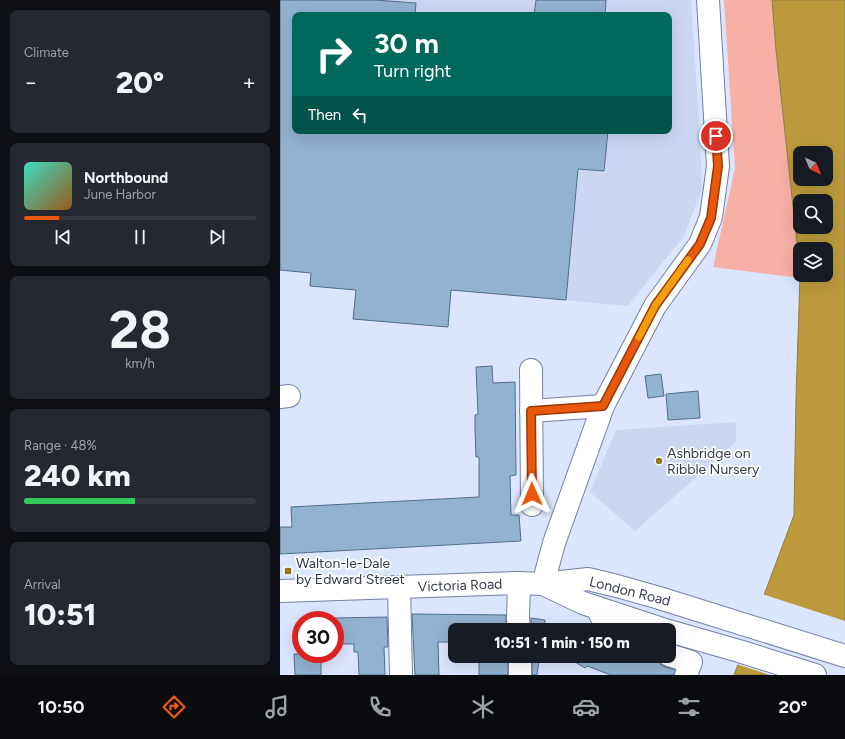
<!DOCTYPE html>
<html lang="en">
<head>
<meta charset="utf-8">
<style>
	:root { --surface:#171b24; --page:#242831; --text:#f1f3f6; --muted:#9ea1a6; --line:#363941; --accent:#ea580c }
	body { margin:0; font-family:Figtree,sans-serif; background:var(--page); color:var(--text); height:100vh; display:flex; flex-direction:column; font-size:15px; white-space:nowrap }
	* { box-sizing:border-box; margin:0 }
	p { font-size:13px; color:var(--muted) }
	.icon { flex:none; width:22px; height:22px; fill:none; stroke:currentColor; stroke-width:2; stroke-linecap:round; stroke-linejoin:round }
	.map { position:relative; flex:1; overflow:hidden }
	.sheet { display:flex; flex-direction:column; gap:10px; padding:10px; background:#0d0f14; width:280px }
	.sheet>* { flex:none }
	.guide { position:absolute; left:12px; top:12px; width:380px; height:122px; border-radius:8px; box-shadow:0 4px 16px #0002; background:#00695c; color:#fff; overflow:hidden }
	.needle { width:26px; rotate:136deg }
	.controls { position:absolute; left:513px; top:146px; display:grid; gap:8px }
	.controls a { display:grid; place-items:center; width:40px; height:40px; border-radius:8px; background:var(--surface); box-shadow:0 4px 16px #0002; font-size:20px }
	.speed { position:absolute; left:12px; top:611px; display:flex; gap:8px; font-size:20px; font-weight:700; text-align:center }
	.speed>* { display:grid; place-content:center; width:52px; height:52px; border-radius:50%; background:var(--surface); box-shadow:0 4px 16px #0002; line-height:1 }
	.speed .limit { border:6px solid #d22; background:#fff; color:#111 }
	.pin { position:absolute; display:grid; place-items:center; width:34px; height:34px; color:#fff; margin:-17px; border:2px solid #fff; border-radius:50%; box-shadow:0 1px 4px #0007 }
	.me { position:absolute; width:44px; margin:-22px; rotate:359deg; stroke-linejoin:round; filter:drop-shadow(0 0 3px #0008) }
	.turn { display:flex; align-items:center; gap:14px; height:84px; padding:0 16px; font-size:18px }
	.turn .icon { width:52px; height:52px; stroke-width:2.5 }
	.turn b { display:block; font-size:28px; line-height:34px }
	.then { display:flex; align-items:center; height:38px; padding:0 16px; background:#0003; gap:8px; font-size:15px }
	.big { font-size:30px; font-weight:800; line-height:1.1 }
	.sheet .widget { flex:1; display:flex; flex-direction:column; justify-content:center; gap:6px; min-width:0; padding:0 14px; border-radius:8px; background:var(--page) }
	.sheet .dial { align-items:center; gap:0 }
	.dial b { font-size:52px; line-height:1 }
	.song { display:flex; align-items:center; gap:12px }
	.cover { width:48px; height:48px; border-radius:6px; background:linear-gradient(135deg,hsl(170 70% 55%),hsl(30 70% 35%)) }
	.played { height:4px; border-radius:2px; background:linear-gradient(90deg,var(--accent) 15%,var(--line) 15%) }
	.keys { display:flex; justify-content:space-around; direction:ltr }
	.heat { display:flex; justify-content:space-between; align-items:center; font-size:22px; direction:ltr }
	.charge { height:6px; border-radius:3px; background:linear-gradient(90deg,#34c759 48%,var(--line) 0) }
	.trip { position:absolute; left:168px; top:623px; width:228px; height:40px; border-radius:8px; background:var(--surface); box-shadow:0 4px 16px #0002; font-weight:800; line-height:40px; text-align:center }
	.tab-bar { display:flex; height:64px; justify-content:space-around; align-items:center; background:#090b0e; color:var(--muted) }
	.tab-bar .icon { width:28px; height:28px }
	.tab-bar .on { color:var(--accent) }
	.tab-bar b { font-size:18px; color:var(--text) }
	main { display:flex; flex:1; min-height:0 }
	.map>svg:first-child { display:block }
</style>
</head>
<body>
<main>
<section class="sheet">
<div class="widget"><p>Climate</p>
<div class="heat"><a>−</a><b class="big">20°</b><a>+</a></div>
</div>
<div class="widget">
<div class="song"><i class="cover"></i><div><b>Northbound</b><p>June Harbor</p></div></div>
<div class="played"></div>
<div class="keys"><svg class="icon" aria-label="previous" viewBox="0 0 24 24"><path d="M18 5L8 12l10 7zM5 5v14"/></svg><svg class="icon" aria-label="pause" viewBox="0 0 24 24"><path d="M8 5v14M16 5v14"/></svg><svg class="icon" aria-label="next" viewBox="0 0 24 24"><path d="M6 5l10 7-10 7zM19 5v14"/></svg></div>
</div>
<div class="widget dial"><b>28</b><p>km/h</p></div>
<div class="widget"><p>Range · 48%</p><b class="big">240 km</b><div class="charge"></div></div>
<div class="widget"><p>Arrival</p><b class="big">10:51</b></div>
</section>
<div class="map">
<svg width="565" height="675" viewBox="0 0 565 675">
	<rect width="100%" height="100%" fill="#dce5fe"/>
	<g fill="#ccd6f3" fill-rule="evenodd">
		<path d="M 0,0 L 411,0 L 420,136 L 422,189 L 404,236 L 348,306 L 172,290 L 168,327 L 73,319 L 75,290 L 30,286 L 31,273 L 0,270 ZM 15,15 L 389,15 L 389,131 L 15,131 Z"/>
		<polygon points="456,422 456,442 355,531 310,492 336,430"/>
	</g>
	<polygon fill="#f6b0a6" points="444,0 492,0 496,50 521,278 433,267 455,168"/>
	<path fill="#bc9a3b" stroke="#937d40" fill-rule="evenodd" d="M 492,0 L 565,0 L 565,675 L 454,675 L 514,515 L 516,398 L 520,275 L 546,275 L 546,249 L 520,249 L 520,271 L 496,50 ZM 520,153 L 546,153 L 546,179 L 520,179 ZM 520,201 L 546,201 L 546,227 L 520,227 Z"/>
	<polygon fill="#dce5fe" points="482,594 565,621 565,675 490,675 456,664"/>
	<g fill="#92b2d2" stroke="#506e8b">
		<polygon points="0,0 95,0 136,3 135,15 15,15 15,131 328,131 324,171 298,169 286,300 171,290 168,327 73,319 76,290 30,286 31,273 0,270"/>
		<polygon points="256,0 326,0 325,15 254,15"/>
		<polygon points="212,366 213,383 235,382 236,475 230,476 231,515 239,515 241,541 0,554 0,527 12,527 11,507 199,497 199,457 196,457 195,430 195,415 198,414 196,367"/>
		<polygon points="381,374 384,396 368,398 365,376"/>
		<polygon points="418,391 420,418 388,420 386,394"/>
		<polygon points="132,614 226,615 226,630 175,630 175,642 158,642 159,675 135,675"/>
		<polygon points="107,617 108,647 104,647 105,675 79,675 78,652 74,652 74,644 55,644 55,618"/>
		<polygon points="251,618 265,620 265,630 251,630"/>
		<polygon points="14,654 41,654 41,675 15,675"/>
		<polygon points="294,656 377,656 380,664 385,667 395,670 394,675 331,675 307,666 305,668 292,660"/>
		<polygon points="252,660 259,660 257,675 252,675"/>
		<polygon points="228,661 228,675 199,675 199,662"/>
	</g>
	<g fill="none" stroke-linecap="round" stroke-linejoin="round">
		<defs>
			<g id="minor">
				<polyline points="251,370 252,505"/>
				<polyline points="0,397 9,396"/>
				<polyline points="251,411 323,406"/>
				<polyline points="263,584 274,543 323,406 375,306 420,244 431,217 438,166 428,0"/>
				<polyline points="119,587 121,675"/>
				<polyline points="317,608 327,628 332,630"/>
				<polyline points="239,630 238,618 239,583"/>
				<polyline points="389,655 411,662 406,675"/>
				<polyline points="240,675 240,656"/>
			</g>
			<g id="highway">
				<polyline points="263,584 303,603 385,630"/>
				<polyline points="0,591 239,583 263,584 308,579 337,586 376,597 565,656"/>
				<polyline points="389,631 459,651 535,675"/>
			</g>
		</defs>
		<use href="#minor" stroke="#7380a5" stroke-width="24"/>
		<use href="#highway" stroke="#7380a5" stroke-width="24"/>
		<use href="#minor" stroke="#fff" stroke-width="22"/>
		<use href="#highway" stroke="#fff" stroke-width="22"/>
	</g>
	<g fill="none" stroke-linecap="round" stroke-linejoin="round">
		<defs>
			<polyline id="route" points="252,494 251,411 323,406 375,306 420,244 431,218 438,166 436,136"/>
		</defs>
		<use href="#route" stroke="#983908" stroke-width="10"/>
		<use href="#route" stroke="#ea580c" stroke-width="7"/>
		<polyline stroke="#f59e0b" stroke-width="7" points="359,337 375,306 408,260"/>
	</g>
	<g fill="#95761e" stroke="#fff" stroke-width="1.5">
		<circle cx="379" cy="461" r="4"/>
		<rect x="4" y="567" width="8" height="8" rx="2"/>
	</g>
	<g text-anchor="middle" stroke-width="3.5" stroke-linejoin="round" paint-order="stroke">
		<g font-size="14" fill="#343a4a" stroke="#fff" text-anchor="start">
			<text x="387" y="458">Ashbridge on<tspan x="387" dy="16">Ribble Nursery</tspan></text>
			<text x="16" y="568">Walton-le-Dale<tspan x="16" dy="16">by Edward Street</tspan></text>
		</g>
		<g font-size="14" fill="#343a4a" stroke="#fff">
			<text transform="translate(180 585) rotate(-2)" y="5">Victoria Road</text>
			<text transform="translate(350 591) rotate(14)" y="5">London Road</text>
		</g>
	</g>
</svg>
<div class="controls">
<a><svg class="needle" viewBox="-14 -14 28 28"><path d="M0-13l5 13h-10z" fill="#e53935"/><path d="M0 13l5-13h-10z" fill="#9ea1a6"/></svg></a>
<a><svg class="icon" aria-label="search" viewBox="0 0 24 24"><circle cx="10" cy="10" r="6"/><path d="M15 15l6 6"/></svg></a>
<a><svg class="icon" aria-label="layers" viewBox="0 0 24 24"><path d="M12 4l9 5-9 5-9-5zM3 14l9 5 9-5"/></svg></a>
</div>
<div class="speed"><div class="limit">30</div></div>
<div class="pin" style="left:436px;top:136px;background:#d93025"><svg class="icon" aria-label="arrive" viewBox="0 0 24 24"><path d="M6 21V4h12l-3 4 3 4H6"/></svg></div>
<svg class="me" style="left:252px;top:494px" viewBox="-20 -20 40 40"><path d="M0-17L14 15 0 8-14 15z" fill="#ea580c" stroke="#fff" stroke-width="4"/></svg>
<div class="trip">10:51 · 1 min · 150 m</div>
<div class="guide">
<div class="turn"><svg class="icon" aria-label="right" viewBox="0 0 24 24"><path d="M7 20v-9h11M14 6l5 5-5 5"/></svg><div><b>30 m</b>Turn right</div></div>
<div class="then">Then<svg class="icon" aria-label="left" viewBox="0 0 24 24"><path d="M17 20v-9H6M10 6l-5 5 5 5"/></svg></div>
</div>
</div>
</main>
<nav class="tab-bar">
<b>10:50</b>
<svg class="icon on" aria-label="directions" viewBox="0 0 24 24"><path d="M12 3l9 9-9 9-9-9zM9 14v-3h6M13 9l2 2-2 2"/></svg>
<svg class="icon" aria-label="music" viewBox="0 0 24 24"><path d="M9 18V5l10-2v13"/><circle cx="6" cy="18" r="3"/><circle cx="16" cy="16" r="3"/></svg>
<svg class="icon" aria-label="phone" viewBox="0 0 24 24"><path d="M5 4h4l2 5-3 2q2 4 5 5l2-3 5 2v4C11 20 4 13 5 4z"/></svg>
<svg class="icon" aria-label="climate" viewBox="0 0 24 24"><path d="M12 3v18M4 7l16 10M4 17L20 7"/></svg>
<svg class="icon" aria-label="car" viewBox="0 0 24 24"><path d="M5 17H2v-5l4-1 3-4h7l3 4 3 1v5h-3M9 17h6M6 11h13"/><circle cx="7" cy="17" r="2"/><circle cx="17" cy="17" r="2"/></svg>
<svg class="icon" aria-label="filters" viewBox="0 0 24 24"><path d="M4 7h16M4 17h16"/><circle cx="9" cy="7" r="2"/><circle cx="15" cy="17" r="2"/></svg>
<b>20°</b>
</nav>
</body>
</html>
